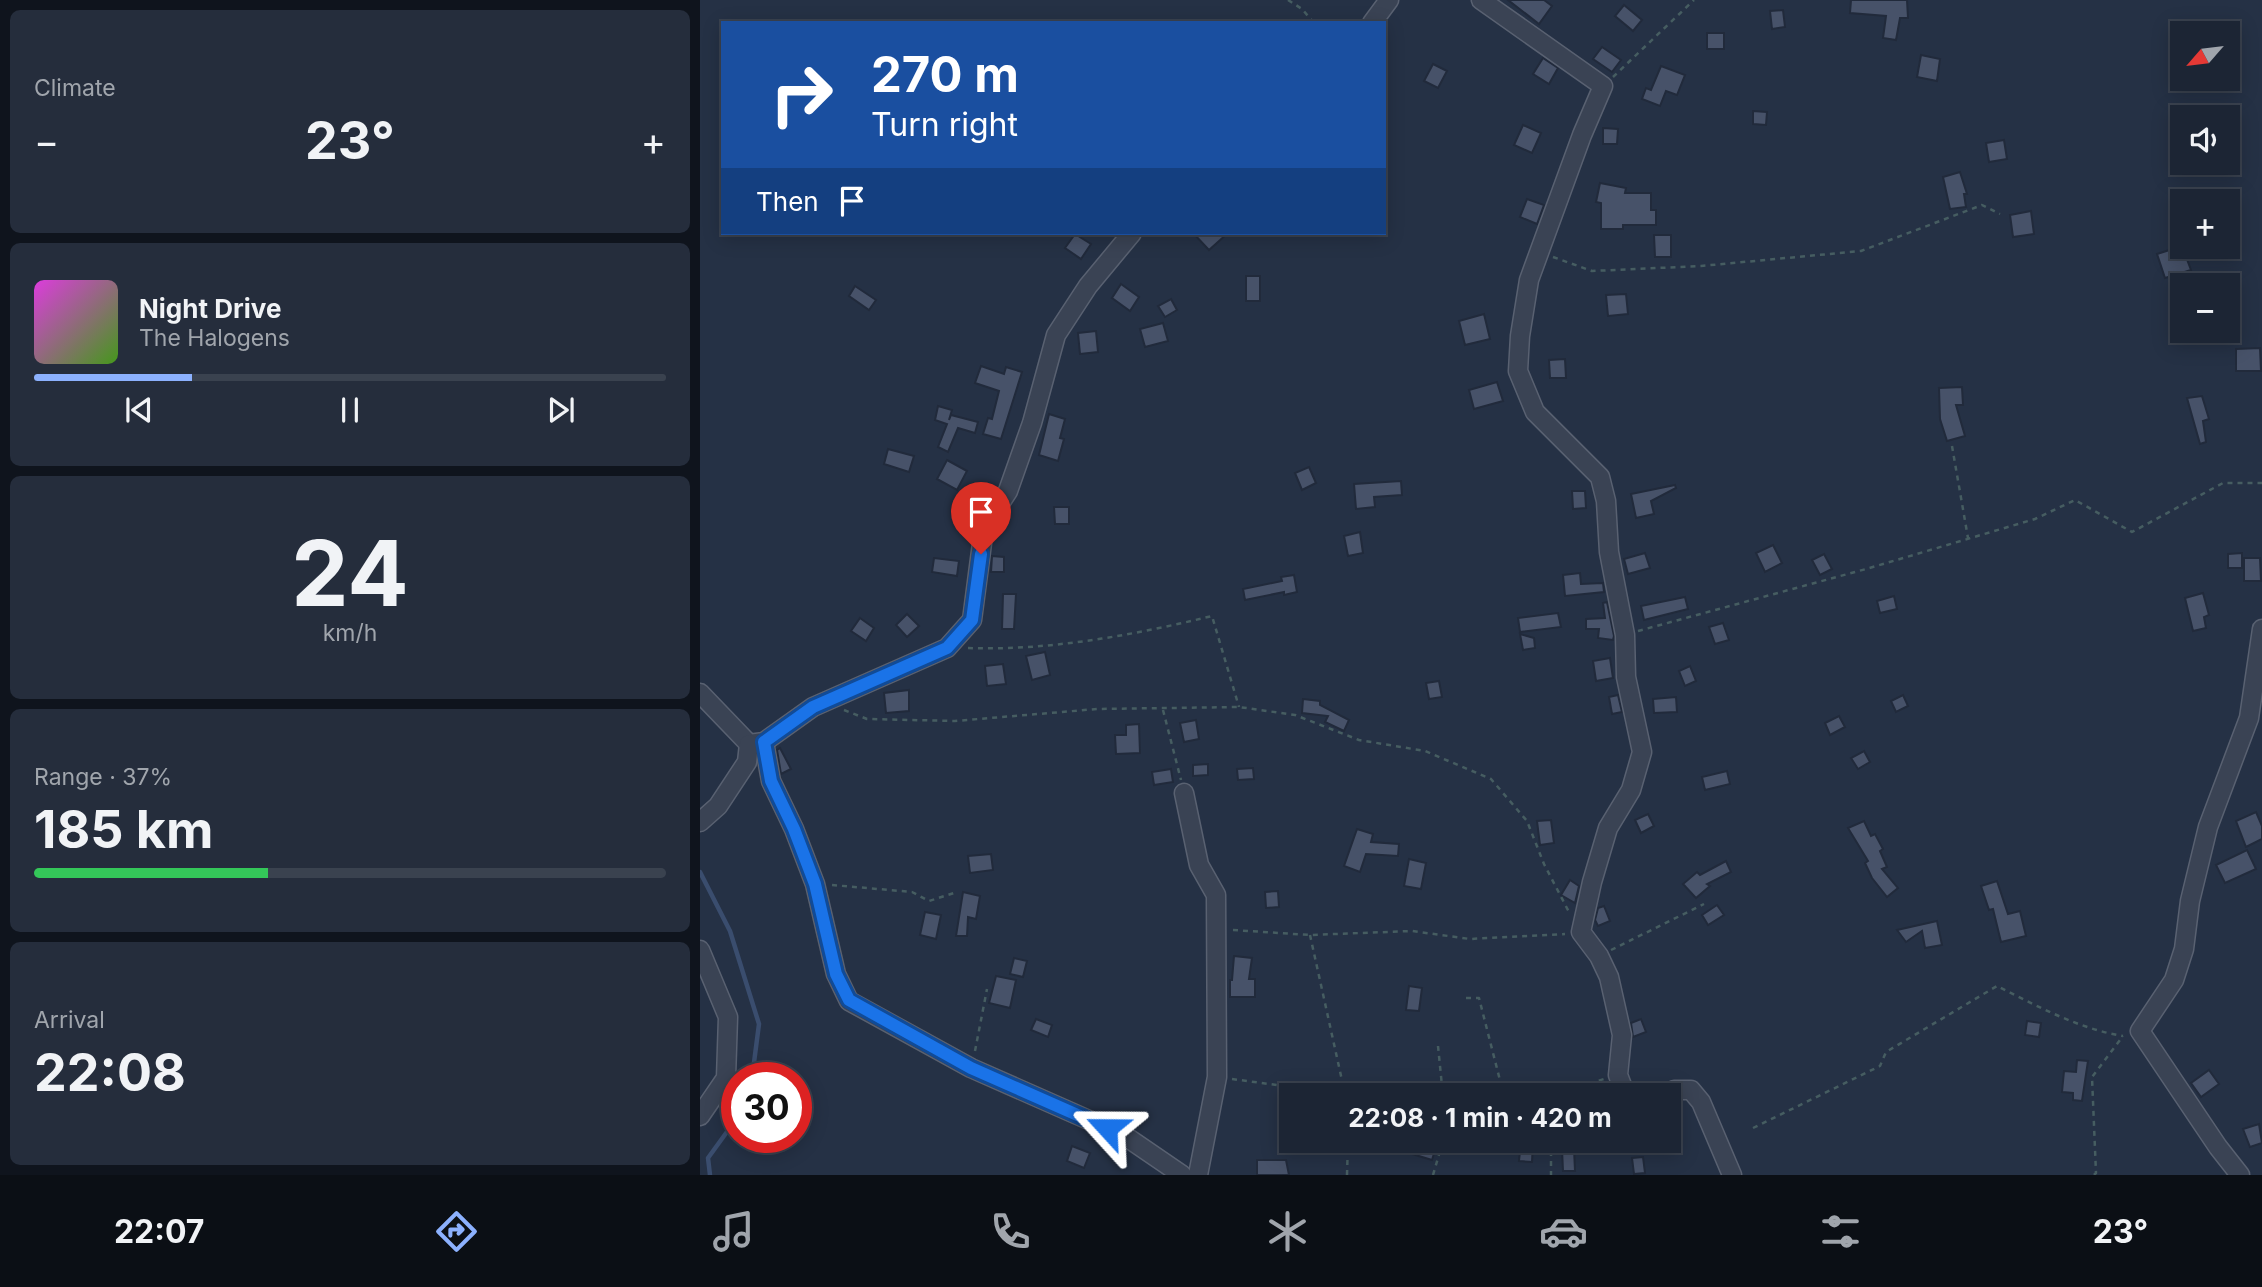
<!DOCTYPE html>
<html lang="en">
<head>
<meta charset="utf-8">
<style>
	:root { --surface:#1c2534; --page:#252d3c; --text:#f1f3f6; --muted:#a0a5ac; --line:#3a424f; --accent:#8cb1fe }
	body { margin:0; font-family:Inter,sans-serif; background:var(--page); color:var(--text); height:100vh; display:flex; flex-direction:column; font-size:26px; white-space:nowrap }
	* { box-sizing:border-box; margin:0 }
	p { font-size:23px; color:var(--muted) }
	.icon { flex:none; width:38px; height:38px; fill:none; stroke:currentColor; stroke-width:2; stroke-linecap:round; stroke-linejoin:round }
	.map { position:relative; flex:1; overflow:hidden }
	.side { display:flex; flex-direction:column; gap:10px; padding:10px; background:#0f141d; width:700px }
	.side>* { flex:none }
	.top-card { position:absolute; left:21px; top:21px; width:665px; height:214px; border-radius:0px; box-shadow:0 4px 18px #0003,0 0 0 2px var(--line); background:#1a4fa0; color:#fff; overflow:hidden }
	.needle { width:46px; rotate:242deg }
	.controls { position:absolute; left:1470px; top:21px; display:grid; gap:14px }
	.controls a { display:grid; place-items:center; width:70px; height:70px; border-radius:0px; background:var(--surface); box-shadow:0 4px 18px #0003,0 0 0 2px var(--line); font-size:35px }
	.speed { position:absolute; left:21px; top:1062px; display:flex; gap:14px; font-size:35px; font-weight:700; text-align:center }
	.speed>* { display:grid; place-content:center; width:91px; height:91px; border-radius:50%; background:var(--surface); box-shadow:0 4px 18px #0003,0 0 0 2px var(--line); line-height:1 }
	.speed .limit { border:10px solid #d22; background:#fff; color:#111 }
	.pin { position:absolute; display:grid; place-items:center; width:60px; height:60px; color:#fff; margin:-72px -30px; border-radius:50% 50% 50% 0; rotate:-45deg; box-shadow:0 0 7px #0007 }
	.pin .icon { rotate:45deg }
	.me { position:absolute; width:77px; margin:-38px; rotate:294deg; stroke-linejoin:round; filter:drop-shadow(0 0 5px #0008) }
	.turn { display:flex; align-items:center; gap:24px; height:147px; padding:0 35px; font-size:32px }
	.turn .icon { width:91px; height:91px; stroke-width:2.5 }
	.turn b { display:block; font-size:49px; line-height:60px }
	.then { display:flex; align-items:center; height:66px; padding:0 35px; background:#0003; gap:14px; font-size:26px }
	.big { font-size:52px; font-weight:700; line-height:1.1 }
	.side .widget { flex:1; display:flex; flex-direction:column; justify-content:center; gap:10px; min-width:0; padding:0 24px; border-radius:10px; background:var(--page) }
	.side .dial { align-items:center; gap:0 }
	.dial b { font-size:91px; line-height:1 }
	.song { display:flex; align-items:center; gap:21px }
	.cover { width:84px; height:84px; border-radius:10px; background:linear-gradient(135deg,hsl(300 70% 55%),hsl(100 70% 35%)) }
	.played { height:7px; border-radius:4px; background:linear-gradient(90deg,var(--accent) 25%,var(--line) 25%) }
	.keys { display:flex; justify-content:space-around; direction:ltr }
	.heat { display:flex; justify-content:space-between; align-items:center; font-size:38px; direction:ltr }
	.charge { height:10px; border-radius:5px; background:linear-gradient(90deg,#34c759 37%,var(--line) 0) }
	.trip { position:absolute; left:579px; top:1083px; width:402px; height:70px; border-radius:0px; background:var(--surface); box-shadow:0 4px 18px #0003,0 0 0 2px var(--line); font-weight:700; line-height:70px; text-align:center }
	.menu { display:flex; height:112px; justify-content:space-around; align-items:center; background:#0b0f15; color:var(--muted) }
	.menu .icon { width:49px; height:49px }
	.menu .selected { color:var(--accent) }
	.menu b { font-size:32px; color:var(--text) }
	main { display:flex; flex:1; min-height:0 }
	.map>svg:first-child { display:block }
</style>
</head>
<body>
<main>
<section class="side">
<div class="widget"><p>Climate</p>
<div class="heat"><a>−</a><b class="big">23°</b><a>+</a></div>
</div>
<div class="widget">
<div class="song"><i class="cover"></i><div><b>Night Drive</b><p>The Halogens</p></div></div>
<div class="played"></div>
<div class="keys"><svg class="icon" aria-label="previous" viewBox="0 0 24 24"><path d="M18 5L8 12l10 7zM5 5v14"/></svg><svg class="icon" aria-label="pause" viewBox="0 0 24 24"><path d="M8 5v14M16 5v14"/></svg><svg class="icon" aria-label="next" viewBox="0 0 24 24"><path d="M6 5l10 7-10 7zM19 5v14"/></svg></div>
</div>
<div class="widget dial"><b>24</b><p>km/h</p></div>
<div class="widget"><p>Range · 37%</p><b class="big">185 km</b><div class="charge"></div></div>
<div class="widget"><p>Arrival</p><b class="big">22:08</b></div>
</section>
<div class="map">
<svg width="1562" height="1175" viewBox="0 0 1562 1175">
	<rect width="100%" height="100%" fill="#253145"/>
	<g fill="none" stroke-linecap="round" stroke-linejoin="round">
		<g stroke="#3a4d6e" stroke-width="4.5">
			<polyline points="0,872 30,931 59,1024 52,1078"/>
			<polyline points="10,1175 8,1158 37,1118"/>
		</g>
	</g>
	<g fill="#475269" stroke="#212a3b" stroke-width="2">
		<polygon points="808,0 844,0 852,6 839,24"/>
		<polygon points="1151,0 1207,0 1208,18 1200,18 1196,40 1183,38 1186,16 1150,13"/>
		<polygon points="924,5 942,20 933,31 915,16"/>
		<polygon points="1083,10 1085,27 1072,29 1070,11"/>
		<rect x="1007" y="33" width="17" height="16"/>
		<polygon points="902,47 921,60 912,72 893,59"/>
		<polygon points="1221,55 1240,59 1237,81 1217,77"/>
		<polygon points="843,58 858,68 849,84 833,74"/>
		<polygon points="733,64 747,71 738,88 724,81"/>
		<polygon points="961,66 985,75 977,95 966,91 960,106 942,99 946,88 951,90"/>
		<polygon points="1053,111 1067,112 1066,125 1053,124"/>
		<polygon points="823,125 841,133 832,153 814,145"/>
		<polygon points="903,128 918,129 917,144 903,144"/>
		<polygon points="1304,140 1307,159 1289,162 1286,143"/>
		<polygon points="1260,172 1267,194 1264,194 1266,207 1250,209 1243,177"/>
		<polygon points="900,183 926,188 925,193 951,193 951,210 956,210 956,225 923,225 923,229 901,229 901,203 896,202"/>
		<polygon points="827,199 844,205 837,224 820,217"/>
		<polygon points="1331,211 1334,234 1313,237 1310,215"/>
		<polygon points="493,233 528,233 509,250"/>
		<polygon points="375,234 391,244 381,259 365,248"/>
		<polygon points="954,235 971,235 971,257 955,257"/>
		<polygon points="1482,246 1491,270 1465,278 1457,254"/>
		<rect x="546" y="276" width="14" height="25"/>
		<polygon points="421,284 439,297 430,311 412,298"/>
		<polygon points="155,286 176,300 169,310 149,296"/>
		<polygon points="926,294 928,314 908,316 906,295"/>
		<polygon points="471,299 477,310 465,317 458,306"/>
		<polygon points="784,314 790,339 765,345 759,321"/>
		<polygon points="463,323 468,341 445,347 440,329"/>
		<polygon points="396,331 398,352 380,354 378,333"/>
		<polygon points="1560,348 1561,371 1536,371 1536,349"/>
		<polygon points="865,359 866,378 850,378 849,360"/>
		<polygon points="281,366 304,374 306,367 322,372 301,439 283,434 288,418 292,419 299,391 275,383"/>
		<polygon points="797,382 803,401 774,409 769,390"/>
		<polygon points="1262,387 1263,405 1256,405 1265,436 1247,441 1240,419 1239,388"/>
		<polygon points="1502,396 1509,419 1503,421 1506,442 1500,444 1487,398"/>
		<polygon points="238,406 252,410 249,420 251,415 278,422 275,433 258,428 248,452 238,447 247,424 235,420"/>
		<polygon points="349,414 365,419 360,438 364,439 358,461 339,455"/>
		<polygon points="188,449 214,456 209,472 184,464"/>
		<polygon points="247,460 267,471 257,490 237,479"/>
		<polygon points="609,467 616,483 602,490 595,473"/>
		<polygon points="701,481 702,495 674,497 675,507 656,509 654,484"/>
		<polygon points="975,485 976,488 951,501 954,514 936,518 931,494"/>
		<polygon points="872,491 885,491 886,508 873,509"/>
		<polygon points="354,507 369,507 369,524 355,524"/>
		<polygon points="660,532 663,553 648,556 644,536"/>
		<polygon points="1073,545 1082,563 1065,572 1056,553"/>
		<polygon points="945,553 950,568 928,574 924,559"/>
		<polygon points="1542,553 1542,568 1528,568 1528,554"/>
		<polygon points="1124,554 1132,569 1120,575 1112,560"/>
		<polygon points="292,556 304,557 304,572 291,572"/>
		<polygon points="234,558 259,561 257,576 232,572"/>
		<polygon points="1544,558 1560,558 1561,581 1544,581"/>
		<polygon points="880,573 881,584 903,583 904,592 865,596 863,575"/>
		<polygon points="594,575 597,592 584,595 584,592 545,600 543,589 582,581 581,577"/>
		<polygon points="1503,593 1509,615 1504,617 1506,628 1493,631 1485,598"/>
		<polygon points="303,594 316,594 314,629 302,629"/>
		<polygon points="1194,596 1197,609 1180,613 1177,601"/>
		<polygon points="985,597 988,609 944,620 941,606"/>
		<polygon points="907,602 914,636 913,640 898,638 899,629 886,629 886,619 905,618 903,603"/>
		<polygon points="858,613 861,627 820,632 818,618"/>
		<polygon points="207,614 219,626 207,637 196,625"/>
		<polygon points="160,618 174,628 166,641 151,631"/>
		<polygon points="1023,623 1029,640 1015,644 1009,627"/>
		<polygon points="820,634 834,638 835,648 823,650"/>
		<polygon points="345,652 350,675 332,680 326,656"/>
		<polygon points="910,658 913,678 896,681 893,661"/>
		<polygon points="303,664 306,684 287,686 285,666"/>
		<polygon points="990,666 996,681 985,686 979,671"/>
		<polygon points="739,681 742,697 729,699 726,683"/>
		<polygon points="209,690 209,711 186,713 184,693"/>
		<polygon points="918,695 922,712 912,714 909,697"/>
		<polygon points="1203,695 1208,706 1196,712 1191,701"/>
		<polygon points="976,697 977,712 954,713 953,699"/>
		<polygon points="603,699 620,701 620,705 649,720 644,731 625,722 628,716 602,713"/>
		<polygon points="1139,716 1145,727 1130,735 1125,723"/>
		<polygon points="496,720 499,739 484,742 480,723"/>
		<polygon points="439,724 440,753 416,754 415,735 426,735 426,725"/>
		<polygon points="80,748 91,769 81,774 77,750"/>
		<polygon points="1164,751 1170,762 1158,769 1151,758"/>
		<polygon points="508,764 508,775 493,776 493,765"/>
		<polygon points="553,768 554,779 538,780 537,769"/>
		<polygon points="471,769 473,782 454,785 452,772"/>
		<polygon points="1027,771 1030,784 1005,790 1002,777"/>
		<polygon points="1556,812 1562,826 1562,839 1546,847 1536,821"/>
		<polygon points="948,814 954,826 941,833 935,820"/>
		<polygon points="851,820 854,843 840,845 837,821"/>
		<polygon points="1164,821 1171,836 1175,834 1183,849 1180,851 1187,867 1182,869 1198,888 1187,897 1172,878 1165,863 1168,861 1148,828"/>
		<polygon points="657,829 673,834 671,842 699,844 698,856 666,854 660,872 644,866"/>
		<polygon points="1547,850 1556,869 1525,883 1516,865"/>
		<polygon points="291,854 293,870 270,873 268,856"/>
		<polygon points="709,859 726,863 721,889 704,886"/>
		<polygon points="1026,861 1031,872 1007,884 1010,886 996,898 983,884 997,872 1000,875"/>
		<polygon points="870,880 879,886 875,903 861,895"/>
		<polygon points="1297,881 1308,914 1320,911 1326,936 1301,942 1293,909 1289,910 1281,886"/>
		<polygon points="578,891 579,907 566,908 565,892"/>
		<polygon points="263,892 280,896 276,919 268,917 267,936 256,936"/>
		<polygon points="1017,905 1024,915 1008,925 1002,915"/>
		<polygon points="904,906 910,921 898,926 895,920 898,908"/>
		<polygon points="225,912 241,915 236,939 220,935"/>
		<polygon points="1237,921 1242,945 1225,948 1222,931 1206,942 1197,930"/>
		<polygon points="534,956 552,958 549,979 555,979 555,997 530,997 530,980 532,980"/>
		<polygon points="314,958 327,961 323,977 310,974"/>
		<polygon points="296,976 316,980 310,1008 289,1003"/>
		<polygon points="709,986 722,988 719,1011 706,1010"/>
		<polygon points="336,1019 352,1025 348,1037 331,1030"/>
		<polygon points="941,1019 946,1032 933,1037 931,1023"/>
		<polygon points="1327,1021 1341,1023 1339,1037 1325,1035"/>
		<polygon points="1377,1060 1388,1061 1382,1101 1373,1100 1373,1093 1362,1092 1364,1071 1376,1072"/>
		<polygon points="1509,1070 1519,1084 1501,1097 1491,1083"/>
		<polygon points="1559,1124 1562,1143 1550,1147 1543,1129"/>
		<polygon points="713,1141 738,1141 732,1160 709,1153"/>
		<polygon points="821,1141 833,1141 832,1162 819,1161"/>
		<polygon points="372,1146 390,1153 384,1168 367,1161"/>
		<polygon points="874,1148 875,1171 863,1171 862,1149"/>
		<polygon points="943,1157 945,1173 934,1174 932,1158"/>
		<polygon points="557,1160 586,1160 589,1175 557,1175"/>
	</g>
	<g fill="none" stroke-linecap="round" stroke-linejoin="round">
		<defs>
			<g id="minor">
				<polyline points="781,0 903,86 882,135 829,280 820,336 818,371 835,412 900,477 906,501 909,552 925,635 926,677 942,752 931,790 908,828 892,882 881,932 899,956 909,977 922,1035 918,1075 926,1096"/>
				<polyline points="672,23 689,0"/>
				<polyline points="0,693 49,744 64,742 113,707 247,648 272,620 284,528 308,491 332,423 356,335 388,286 432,233"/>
				<polyline points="64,742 71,781 94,829 115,884 136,974 149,1001 271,1068 425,1136 482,1175"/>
				<polyline points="484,793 499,865 516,895 517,1077 498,1175"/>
				<polyline points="0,822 18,806 47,762 49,744"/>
				<polyline points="0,950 28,1017 26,1078 0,1116"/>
				<polyline points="967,1096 974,1090 991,1090 1001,1102 1032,1175"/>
				<polyline points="1540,1175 1518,1147 1440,1031 1474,980 1484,949 1490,901 1508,827 1549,718 1562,629"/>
			</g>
		</defs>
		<use href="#minor" stroke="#596171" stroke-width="21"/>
		<g stroke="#465d61" stroke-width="2.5" stroke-dasharray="5 5" stroke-linecap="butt">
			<polyline points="588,0 602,9 614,23"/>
			<polyline points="913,77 994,0"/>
			<polyline points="853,257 892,271 1001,266 1161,251 1282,205 1300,214"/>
			<polyline points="1252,446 1268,538"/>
			<polyline points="938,631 1166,569 1335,519 1375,500 1432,532 1523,483 1562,483"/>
			<path d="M 268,648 C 348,651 434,635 512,616 L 539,707"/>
			<polyline points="144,710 167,719 255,721 397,709 539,707 595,715 659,740 725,751 791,779 827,821 844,864 870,914"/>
			<polyline points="463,710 481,780"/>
			<polyline points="132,885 212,892 229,901 257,892"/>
			<polyline points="533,930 610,935 712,931 770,939 865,934"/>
			<polyline points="610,935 645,1094 660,1096"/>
			<polyline points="911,950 1004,904"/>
			<polyline points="766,998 779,998 804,1096"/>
			<polyline points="738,1046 743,1096"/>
			<polyline points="275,1051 287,989"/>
			<polyline points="532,1079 643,1094"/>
			<polyline points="874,1096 885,1085 904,1079"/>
			<path d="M 1053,1128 L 1180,1066 L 1186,1052 L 1297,986 C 1337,1006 1379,1029 1423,1036"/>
			<polyline points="851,1141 851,1175"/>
			<polyline points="647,1175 648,1141"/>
			<polyline points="733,1175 743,1141"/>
			<polyline points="1394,1175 1396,1173 1392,1077 1423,1036"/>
		</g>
		<use href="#minor" stroke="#3a4354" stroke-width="18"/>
	</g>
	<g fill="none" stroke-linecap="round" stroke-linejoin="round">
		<defs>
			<polyline id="route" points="281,554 272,620 247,648 113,707 64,742 71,781 94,829 115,884 136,974 149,1000 271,1068 407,1128"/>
		</defs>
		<use href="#route" stroke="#114b97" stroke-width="18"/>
		<use href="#route" stroke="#1a73e8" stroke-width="12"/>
	</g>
</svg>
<div class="controls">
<a><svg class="needle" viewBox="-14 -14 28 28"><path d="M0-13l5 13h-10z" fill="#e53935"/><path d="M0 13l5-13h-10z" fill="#a0a5ac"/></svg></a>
<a><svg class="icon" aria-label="sound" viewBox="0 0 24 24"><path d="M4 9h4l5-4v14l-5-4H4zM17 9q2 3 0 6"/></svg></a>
<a>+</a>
<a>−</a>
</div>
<div class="speed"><div class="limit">30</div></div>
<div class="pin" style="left:281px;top:554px;background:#d93025"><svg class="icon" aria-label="arrive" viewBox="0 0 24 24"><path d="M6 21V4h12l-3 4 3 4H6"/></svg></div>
<svg class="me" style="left:407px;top:1128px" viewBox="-20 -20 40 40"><path d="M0-17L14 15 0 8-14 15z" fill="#1a73e8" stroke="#fff" stroke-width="4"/></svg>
<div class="trip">22:08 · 1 min · 420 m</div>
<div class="top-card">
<div class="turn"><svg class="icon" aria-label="right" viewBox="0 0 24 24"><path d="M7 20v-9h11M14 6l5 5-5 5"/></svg><div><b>270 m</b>Turn right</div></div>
<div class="then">Then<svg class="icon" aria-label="arrive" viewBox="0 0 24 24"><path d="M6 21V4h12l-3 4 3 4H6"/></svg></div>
</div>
</div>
</main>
<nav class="menu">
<b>22:07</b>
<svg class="icon selected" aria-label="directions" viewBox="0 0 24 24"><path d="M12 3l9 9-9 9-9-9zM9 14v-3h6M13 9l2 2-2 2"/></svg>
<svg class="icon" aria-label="music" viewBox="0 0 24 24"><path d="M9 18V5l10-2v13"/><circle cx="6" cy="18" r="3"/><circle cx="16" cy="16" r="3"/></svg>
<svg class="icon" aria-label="phone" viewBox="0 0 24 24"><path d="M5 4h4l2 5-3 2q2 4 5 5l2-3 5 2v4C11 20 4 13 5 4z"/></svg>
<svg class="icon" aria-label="climate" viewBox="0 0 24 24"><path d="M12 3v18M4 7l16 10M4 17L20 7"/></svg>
<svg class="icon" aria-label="car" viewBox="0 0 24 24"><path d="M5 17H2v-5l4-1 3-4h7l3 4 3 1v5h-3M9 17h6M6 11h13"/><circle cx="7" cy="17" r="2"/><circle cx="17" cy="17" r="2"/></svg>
<svg class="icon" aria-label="filters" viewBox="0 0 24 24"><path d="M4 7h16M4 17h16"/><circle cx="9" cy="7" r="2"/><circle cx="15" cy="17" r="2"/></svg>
<b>23°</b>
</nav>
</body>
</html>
